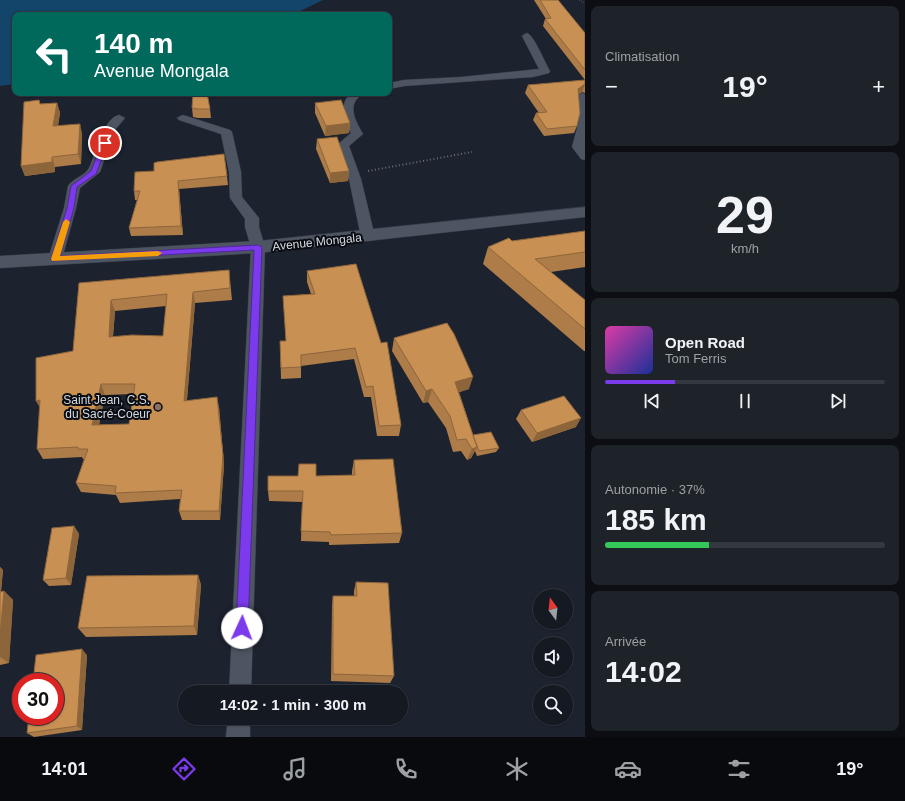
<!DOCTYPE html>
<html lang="fr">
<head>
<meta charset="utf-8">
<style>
	:root { --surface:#151a22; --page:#1e232a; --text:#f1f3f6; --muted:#9da1a5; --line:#343840; --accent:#7c3aed }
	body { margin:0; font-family:Helvetica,sans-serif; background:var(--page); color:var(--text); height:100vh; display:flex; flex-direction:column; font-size:15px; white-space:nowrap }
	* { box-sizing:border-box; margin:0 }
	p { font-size:13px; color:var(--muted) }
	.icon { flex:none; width:22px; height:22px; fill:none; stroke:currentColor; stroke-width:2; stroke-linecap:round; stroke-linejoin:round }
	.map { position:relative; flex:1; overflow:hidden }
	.side { display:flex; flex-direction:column; gap:6px; padding:6px; background:#0c0e13; width:320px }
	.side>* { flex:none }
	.top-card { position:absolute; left:12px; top:12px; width:380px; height:84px; border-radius:8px; box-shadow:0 1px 3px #0004,0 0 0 1px var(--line); background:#00695c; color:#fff; overflow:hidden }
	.needle { width:26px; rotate:345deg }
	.buttons { position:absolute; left:533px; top:589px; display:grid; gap:8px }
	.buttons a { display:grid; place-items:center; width:40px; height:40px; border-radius:50%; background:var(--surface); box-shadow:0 1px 3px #0004,0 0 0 1px var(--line); font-size:20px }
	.speed { position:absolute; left:12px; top:673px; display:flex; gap:8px; font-size:20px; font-weight:700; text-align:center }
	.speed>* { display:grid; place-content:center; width:52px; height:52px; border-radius:50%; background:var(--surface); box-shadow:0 1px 3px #0004,0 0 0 1px var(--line); line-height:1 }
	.speed .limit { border:6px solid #d22; background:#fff; color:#111 }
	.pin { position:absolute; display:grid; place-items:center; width:34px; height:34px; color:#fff; margin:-17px; border:2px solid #fff; border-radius:50%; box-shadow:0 1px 4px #0007 }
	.me { position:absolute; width:44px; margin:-22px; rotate:2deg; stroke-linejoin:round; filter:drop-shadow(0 0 3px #0008) }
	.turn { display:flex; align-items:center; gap:14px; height:84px; padding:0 16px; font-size:18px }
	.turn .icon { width:52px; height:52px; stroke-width:2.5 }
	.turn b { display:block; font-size:28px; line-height:34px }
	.big { font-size:30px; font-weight:700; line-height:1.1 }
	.side .card { flex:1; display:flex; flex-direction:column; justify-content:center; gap:6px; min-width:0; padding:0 14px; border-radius:8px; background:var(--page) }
	.side .dial { align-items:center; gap:0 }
	.dial b { font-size:52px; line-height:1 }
	.song { display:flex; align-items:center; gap:12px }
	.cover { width:48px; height:48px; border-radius:6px; background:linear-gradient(135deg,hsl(320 70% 55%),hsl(230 70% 35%)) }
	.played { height:4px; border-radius:2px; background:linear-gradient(90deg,var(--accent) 25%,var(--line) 25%) }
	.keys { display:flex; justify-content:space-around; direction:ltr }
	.heat { display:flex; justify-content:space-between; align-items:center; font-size:22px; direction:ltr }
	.charge { height:6px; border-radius:3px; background:linear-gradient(90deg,#34c759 37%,var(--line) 0) }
	.trip { position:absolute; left:178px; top:685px; width:230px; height:40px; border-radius:20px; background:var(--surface); box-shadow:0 1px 3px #0004,0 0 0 1px var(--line); font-weight:700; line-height:40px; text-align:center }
	.menu { display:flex; height:64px; justify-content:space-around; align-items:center; background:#080a0e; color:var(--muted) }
	.menu .icon { width:28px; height:28px }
	.menu .on { color:var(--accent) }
	.menu b { font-size:18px; color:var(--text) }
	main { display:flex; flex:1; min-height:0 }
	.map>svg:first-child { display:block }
</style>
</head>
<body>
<main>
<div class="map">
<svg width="585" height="737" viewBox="0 0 585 737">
	<rect width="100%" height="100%" fill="#1c222e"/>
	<polygon fill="#134469" points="0,0 323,0 292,15 15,15 15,84 0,86"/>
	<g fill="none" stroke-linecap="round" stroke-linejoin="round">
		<defs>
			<g id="minor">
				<path d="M 527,33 C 534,35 545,63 550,71 L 549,73 L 533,77 L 404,86 L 389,89 L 389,83 L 404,80 L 461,77 L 539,69 L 522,36 Z"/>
				<path d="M 351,93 L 362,93 C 360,96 358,98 356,100 C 349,111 358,125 363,134 L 349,146 L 361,179 L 375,237 L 373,240 L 368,241 L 363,240 L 361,237 L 349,179 L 337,145 L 351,133 C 344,120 338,105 351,93 Z"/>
				<polygon points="582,93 585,94 585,160 581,159 572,147 579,121 577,96"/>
				<path d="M 119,115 L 125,118 L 114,131 L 100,172 L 80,188 L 76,208 L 62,259 L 60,262 L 55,264 L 50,262 L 48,259 L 64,208 L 68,186 C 73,178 85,176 89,168 C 96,154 102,119 119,115 Z"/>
				<polygon points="183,115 230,130 232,132 241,172 242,197 259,218 259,227 265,247 251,692 229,692 251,247 245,227 245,219 230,198 229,172 221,134 179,120 177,118"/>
				<polygon points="228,718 250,718 250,737 226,737"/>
			</g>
			<polygon id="tertiary" points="585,207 585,217 258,253 0,268 0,256 258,241"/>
		</defs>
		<use href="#minor" stroke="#383d47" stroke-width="1"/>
		<use href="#tertiary" stroke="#383d47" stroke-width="1"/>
		<polyline stroke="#686d78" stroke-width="1.5" stroke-dasharray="0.5 2" stroke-linecap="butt" points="579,0 585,3"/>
		<polyline stroke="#686d78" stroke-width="2" stroke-dasharray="1 2.5" stroke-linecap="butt" points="368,171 472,152"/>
		<use href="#minor" fill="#4d5562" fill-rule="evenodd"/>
		<use href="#tertiary" fill="#4d5562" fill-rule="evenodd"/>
	</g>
	<g fill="#ad7c48" fill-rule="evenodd">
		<polygon points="534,0 558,0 585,33 585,93 582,92 579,94 577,126 574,133 544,136 533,120 536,113 539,113 525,93 528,85 585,80 543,26 545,19 546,19"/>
		<polygon points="57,103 60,113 58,126 82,133 81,164 55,167 55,172 25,176 21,166 41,104"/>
		<polygon points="315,103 350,123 349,133 325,136 315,113"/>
		<polygon points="192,108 210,109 211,118 198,118 193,117"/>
		<polygon points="317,139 349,171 348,181 330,183 316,149"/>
		<polygon points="135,172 227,176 228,185 179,189 183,235 131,236 129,228 137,200 135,200 134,191"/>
		<polygon points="585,231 585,267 551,272 585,300 585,351 584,351 483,264 488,247 512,241"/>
		<polygon points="356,264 401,425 399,436 377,436 371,397 364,397 354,359 301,366 301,378 281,379 280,341 286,341 283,296 311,294 307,282 307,271"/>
		<path d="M 229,270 L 232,300 L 195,303 L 187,400 L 219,407 L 224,465 L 220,520 L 182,520 L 179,511 L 180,499 L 120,503 L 116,495 L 81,492 L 76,483 L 84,459 L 83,459 L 82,457 L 43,459 L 37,449 L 40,407 L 36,401 L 73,351 L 79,283 ZM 166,306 L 163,336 L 113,337 L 115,311 ZM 133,394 L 129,424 L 99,425 L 105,395 Z"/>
		<polygon points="394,338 469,389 459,392 473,435 499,448 496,452 477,456 475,451 471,458 467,460 461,451 453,452 446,428 428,402 423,403 392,351"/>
		<polygon points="521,410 576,427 532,442 516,419"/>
		<polygon points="354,460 402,533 399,543 329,545 329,542 301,541 302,502 269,501 268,491 316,476 352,475 352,471"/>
		<polygon points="74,526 79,534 71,585 49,586 43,580"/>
		<polygon points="0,567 3,570 1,592 4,591 13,600 9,663 0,665"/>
		<polygon points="198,575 201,585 197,635 86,637 78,628"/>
		<polygon points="356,582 394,676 390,683 331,681 332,605 333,596 354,596 354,591"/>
		<polygon points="87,655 82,730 34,737 27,733"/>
	</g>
	<g fill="#8d653b">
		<polygon points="585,84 582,92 576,96 578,89"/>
		<polygon points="57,103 60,113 56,136 53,126"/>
		<polygon points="350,123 349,133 325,136 326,126"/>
		<polygon points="80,124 82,133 81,164 78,154"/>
		<polygon points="52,157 55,167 55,172 25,176 21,166"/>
		<polygon points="349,171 348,181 330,183 330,173"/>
		<polygon points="178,181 179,189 183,235 181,226"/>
		<polygon points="193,292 195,303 186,411 184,401"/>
		<polygon points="111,300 115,311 112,348 109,337"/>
		<polygon points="473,377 469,389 451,395 455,382"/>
		<polygon points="101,384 105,395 97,435 92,425"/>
		<polygon points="432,389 428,402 423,403 426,391"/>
		<polygon points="217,397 219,407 224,465 220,520 219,511"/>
		<polygon points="40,400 42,411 36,401"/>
		<polygon points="581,418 576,427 532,442 537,433"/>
		<polygon points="477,447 471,458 467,460 472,449"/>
		<polygon points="74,526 79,534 71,585 66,578"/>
		<polygon points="0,567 3,570 0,599"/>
		<polygon points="198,575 201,585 197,635 194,626"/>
		<polygon points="4,591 13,600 9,663 0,657 0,635"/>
		<polygon points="82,649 87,655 82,730 77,726"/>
	</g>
	<g fill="#c99054" stroke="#8d653b" fill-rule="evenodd">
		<polygon points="540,0 558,0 585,33 585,70 545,19 551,18"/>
		<polygon points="585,80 585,84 578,89 580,113 577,126 547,129 536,113 547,112 528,85"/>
		<polygon points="193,93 207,93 210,109 197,109 192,108"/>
		<polygon points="39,100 40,104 57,103 53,126 80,124 78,154 52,157 52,162 21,166 24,102"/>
		<polygon points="341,100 350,123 326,126 315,103"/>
		<polygon points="337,137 349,171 330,173 317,139"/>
		<polygon points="224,154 227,176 178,181 181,226 129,228 140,191 134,191 135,172 154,171 154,163 157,162"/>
		<polygon points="585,231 585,252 535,259 585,300 585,329 488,247 509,238 512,241"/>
		<polygon points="356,264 381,343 387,342 401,425 379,426 373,386 366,387 355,348 301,355 301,367 281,368 280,341 286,341 283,296 315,294 307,271"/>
		<path d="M 229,270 L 230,288 L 193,292 L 184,401 L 217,397 L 223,455 L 219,511 L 179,511 L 182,490 L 115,493 L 116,486 L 76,483 L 88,449 L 78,449 L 78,447 L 37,449 L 40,400 L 36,401 L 36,358 L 73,351 L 79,283 ZM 167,294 L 163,336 L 132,335 L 109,337 L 111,300 ZM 101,384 L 135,384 L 129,424 L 92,425 Z"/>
		<polygon points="447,323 454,334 473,377 455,382 477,447 472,449 466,439 457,440 450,416 432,389 426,391 394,338"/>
		<polygon points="564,396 581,418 537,433 521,410"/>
		<polygon points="491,432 499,448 479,451 473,435"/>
		<polygon points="393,459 402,533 331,535 330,532 301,531 303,491 268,491 268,476 298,476 299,464 316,464 316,476 355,475 354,460"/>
		<polygon points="74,526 66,578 43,580 52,528"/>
		<polygon points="198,575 194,626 78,628 87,576"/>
		<polygon points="356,582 388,583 394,676 333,674 333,596 357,596"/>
		<polygon points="4,591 0,635 0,592"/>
		<polygon points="82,649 77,726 27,733 29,716 55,716 55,682 33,682 36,655"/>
	</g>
	<polygon fill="#7c3aed" stroke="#51269a" points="105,141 108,143 96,174 77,187 74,208 60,256 258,245 262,247 248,628 247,633 242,634 238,633 236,628 254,250 52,261 51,259 67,208 71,186 91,171 102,143"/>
	<polygon fill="#f59e0b" points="66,219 70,222 60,256 158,251 162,253 158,256 52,261 51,259 63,222"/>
	<circle fill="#8d6e63" stroke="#090c11" stroke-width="1.5" cx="158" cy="407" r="4"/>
	<g text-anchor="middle" stroke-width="4" stroke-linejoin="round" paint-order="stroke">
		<g font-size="12" fill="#d5d9e1" stroke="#090c11">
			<text transform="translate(317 242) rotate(-6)" y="4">Avenue Mongala</text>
		</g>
		<g font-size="12" fill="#d5d9e1" stroke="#090c11" text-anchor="end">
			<text x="150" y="404">Saint Jean, C.S.<tspan x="150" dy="14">du Sacré-Coeur</tspan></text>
		</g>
	</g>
</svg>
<div class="buttons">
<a><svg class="needle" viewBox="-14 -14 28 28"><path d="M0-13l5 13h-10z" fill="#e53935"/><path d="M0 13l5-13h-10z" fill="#9da1a5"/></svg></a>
<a><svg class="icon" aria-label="sound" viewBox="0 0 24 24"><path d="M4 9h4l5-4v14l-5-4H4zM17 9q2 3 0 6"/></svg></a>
<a><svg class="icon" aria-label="search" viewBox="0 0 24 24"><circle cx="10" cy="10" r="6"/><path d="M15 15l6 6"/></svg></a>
</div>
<div class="speed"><div class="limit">30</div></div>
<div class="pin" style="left:105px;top:143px;background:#d93025"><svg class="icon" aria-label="arrive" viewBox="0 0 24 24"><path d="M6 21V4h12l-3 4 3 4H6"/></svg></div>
<svg class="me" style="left:242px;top:628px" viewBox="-20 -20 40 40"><circle r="19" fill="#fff"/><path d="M0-13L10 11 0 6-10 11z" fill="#7c3aed"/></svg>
<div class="trip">14:02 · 1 min · 300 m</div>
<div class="top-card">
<div class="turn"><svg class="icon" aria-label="left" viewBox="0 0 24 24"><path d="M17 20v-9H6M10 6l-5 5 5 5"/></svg><div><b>140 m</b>Avenue Mongala</div></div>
</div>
</div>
<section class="side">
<div class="card"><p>Climatisation</p>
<div class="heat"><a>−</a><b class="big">19°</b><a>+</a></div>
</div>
<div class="card dial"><b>29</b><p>km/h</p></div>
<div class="card">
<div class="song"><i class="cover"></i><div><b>Open Road</b><p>Tom Ferris</p></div></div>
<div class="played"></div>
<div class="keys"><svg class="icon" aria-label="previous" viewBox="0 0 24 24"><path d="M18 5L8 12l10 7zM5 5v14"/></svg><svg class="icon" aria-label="pause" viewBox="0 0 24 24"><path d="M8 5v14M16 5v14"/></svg><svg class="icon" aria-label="next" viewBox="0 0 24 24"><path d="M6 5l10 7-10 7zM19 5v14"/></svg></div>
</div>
<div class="card"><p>Autonomie · 37%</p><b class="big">185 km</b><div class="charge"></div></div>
<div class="card"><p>Arrivée</p><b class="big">14:02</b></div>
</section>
</main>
<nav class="menu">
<b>14:01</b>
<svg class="icon on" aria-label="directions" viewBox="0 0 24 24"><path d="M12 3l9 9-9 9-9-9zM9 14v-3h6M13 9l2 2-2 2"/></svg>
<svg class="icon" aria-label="music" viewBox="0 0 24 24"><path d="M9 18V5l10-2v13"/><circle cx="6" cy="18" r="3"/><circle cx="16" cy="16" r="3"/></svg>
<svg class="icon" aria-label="phone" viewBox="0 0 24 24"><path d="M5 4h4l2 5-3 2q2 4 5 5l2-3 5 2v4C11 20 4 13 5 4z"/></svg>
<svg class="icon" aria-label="climate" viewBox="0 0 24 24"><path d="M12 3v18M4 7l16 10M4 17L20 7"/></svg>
<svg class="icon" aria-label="car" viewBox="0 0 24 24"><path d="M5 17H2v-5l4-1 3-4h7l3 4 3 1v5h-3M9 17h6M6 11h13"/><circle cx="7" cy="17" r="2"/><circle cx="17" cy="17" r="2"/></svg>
<svg class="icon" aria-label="filters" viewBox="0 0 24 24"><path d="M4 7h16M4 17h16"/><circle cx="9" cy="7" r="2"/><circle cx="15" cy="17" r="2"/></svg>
<b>19°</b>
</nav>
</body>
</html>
